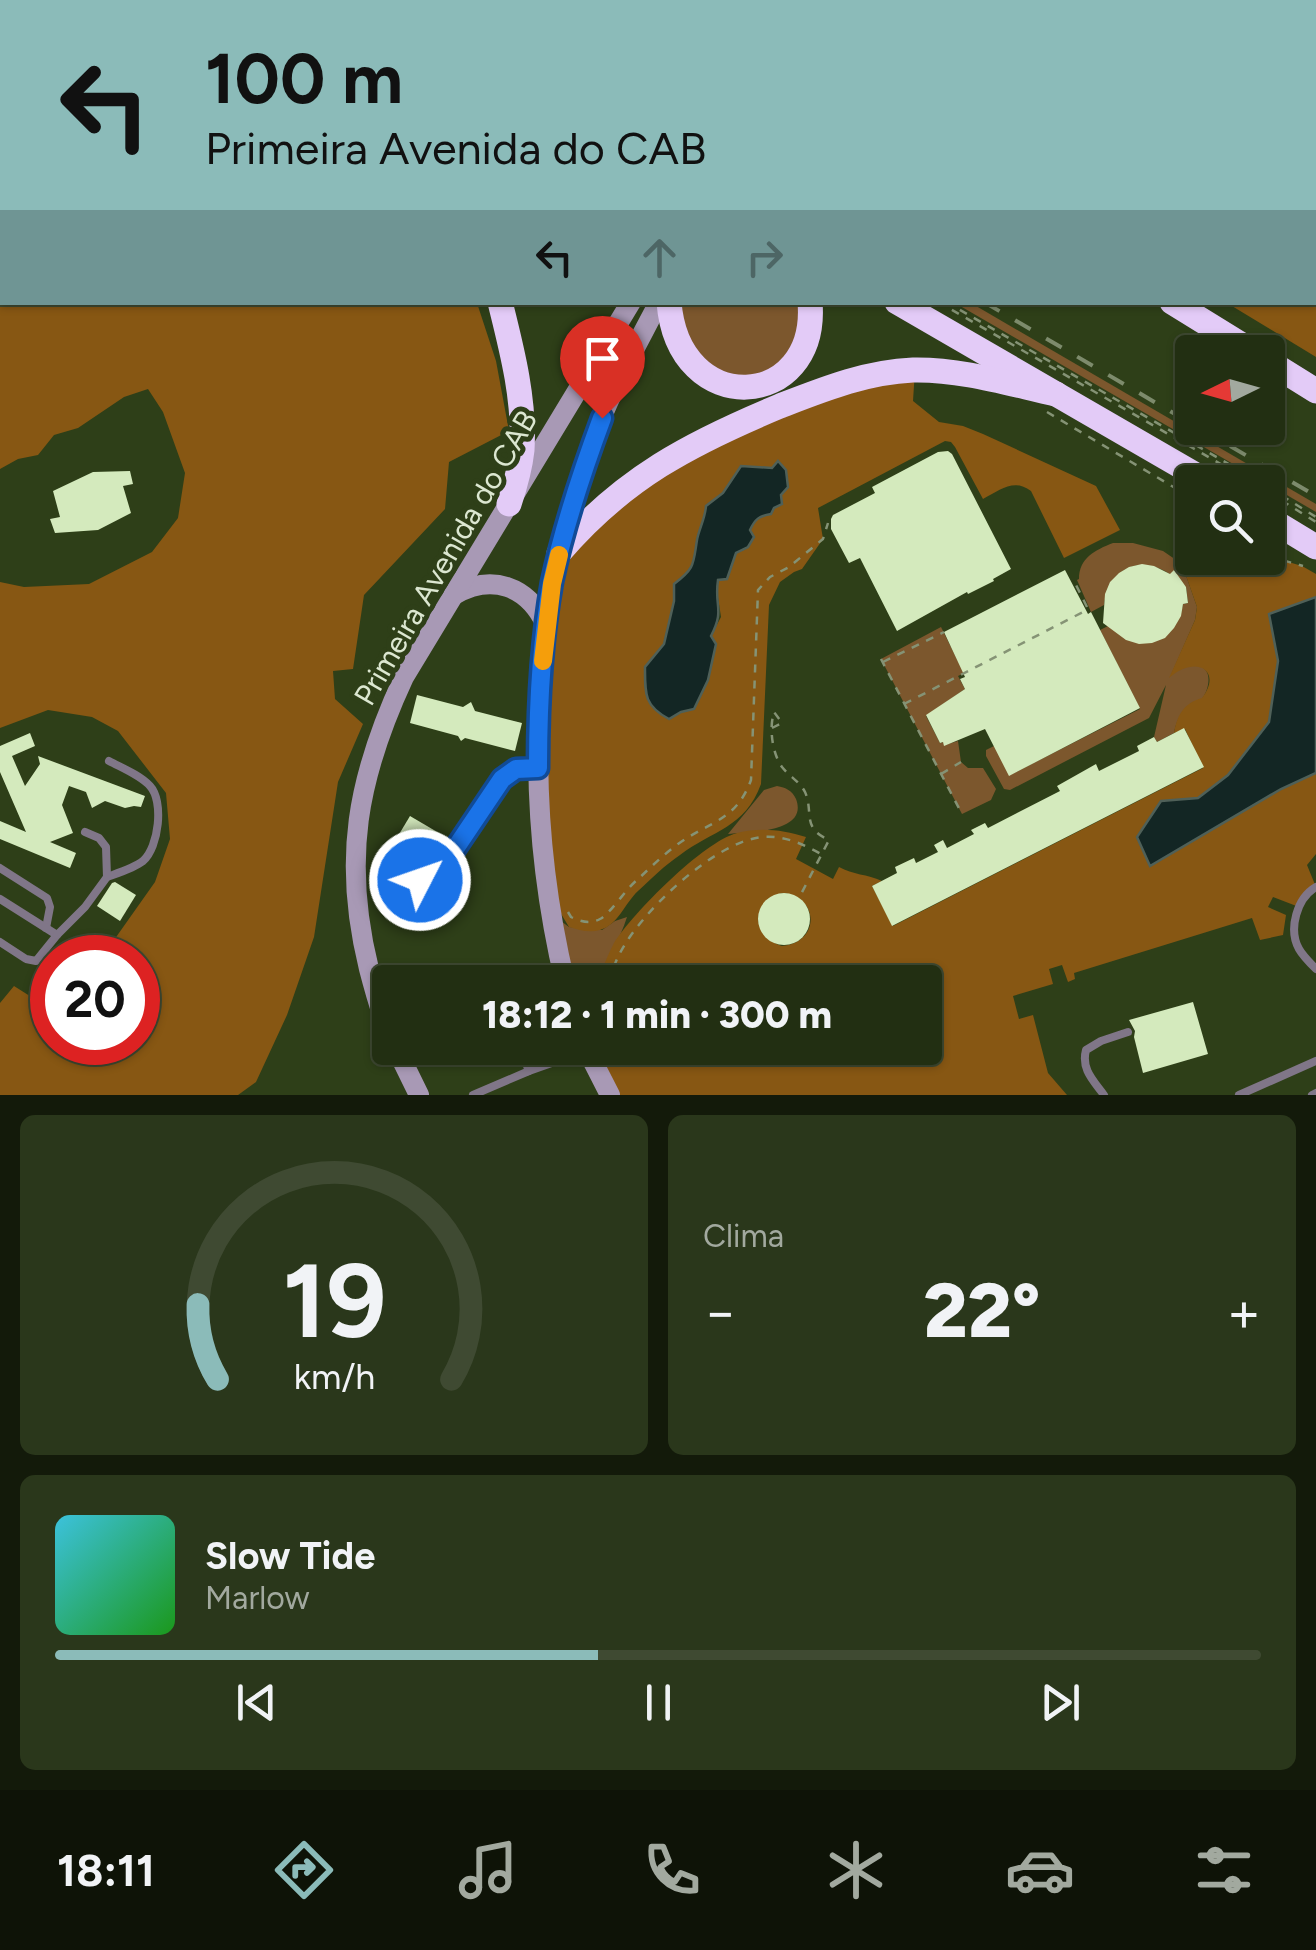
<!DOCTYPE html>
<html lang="pt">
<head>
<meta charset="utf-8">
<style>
	:root { --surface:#222f12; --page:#2a371b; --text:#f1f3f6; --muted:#a2a99f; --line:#3f4a32; --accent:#8bbbb9 }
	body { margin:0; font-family:Figtree,sans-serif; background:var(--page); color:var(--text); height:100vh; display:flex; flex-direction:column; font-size:38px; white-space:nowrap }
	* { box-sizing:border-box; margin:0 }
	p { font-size:32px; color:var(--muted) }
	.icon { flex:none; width:55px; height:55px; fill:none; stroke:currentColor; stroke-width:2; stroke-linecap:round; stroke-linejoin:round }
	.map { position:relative; height:1095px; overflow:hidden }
	.drawer { display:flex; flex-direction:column; gap:20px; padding:20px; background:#131a0a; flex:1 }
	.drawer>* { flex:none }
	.top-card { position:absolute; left:0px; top:0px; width:1318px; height:305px; box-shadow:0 2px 8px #0004,0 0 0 2px var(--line); background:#8bbbb9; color:#111; overflow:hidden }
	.needle { width:65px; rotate:265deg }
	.buttons { position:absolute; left:1175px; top:335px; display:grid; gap:20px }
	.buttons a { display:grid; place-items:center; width:110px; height:110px; border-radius:10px; background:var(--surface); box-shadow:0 2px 8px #0004,0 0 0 2px var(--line); font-size:50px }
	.speed { position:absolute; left:30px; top:935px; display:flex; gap:20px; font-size:50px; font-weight:700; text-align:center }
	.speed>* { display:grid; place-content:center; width:130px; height:130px; border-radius:50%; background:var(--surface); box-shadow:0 2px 8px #0004,0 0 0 2px var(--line); line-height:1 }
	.speed .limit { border:15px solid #d22; background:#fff; color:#111 }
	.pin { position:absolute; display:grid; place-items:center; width:85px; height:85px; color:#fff; margin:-102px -42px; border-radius:50% 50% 50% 0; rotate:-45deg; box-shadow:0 0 10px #0007 }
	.pin .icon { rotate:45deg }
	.me { position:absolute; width:110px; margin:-55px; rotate:49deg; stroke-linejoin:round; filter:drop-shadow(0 0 8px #0008) }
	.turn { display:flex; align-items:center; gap:35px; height:210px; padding:0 40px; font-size:45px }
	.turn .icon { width:130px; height:130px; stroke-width:2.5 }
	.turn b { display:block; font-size:70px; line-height:85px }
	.lanes { display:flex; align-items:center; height:95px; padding:0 40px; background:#0003; justify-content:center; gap:50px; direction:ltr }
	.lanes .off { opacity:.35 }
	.big { font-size:75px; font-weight:800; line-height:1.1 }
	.drawer .tile { flex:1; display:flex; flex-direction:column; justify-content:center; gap:15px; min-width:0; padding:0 35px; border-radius:15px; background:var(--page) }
	.drawer .dial { align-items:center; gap:0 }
	.dial svg { height:260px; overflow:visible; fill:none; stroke:var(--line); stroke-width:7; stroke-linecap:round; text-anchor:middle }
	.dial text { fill:var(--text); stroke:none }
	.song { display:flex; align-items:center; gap:30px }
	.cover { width:120px; height:120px; border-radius:15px; background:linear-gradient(135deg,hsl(190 70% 55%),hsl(120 70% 35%)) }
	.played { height:10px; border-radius:5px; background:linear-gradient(90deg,var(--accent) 45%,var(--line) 45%) }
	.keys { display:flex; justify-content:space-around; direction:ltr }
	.heat { display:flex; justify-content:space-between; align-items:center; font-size:55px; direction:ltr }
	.drawer .tiles { flex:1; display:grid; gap:20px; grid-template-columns:1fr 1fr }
	.tile:last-child { grid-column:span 2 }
	.trip { position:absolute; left:372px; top:965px; width:570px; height:100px; border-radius:10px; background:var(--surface); box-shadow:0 2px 8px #0004,0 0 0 2px var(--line); font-weight:800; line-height:100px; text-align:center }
	.menu { display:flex; height:160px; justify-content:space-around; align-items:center; background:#0e1307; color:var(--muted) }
	.menu .icon { width:70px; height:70px }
	.menu .on { color:var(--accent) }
	.menu b { font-size:45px; color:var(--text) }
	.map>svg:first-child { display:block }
</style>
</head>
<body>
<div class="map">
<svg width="1316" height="1095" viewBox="0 0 1316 1095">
	<rect width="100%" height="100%" fill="#2e3f18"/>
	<g fill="#7c572d">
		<polygon points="678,303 800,303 798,339 772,372 735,379 710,368 689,347"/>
		<polygon points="955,303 971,303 1316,504 1316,512"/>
		<path d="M 1113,543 L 1133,543 L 1163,551 L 1182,564 L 1197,607 L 1195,620 L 1171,675 C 1176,671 1186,664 1194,665 C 1214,666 1210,688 1202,699 C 1186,702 1177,717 1174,733 L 1157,742 L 1154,737 L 1166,685 L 1149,718 L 1010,790 L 1004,789 L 986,756 L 986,750 L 994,746 L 1010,775 L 1140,709 L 1100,630 L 1110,625 L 1164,638 C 1175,628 1180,619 1183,604 L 1188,603 L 1186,587 C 1177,580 1168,571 1158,568 C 1129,557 1107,578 1104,605 L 1091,612 L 1077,580 L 1079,579 C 1079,558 1095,550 1113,543 Z"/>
		<polygon points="941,627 964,673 958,676 965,689 926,716 940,743 943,742 945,745 958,741 961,762 968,768 983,768 996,789 991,800 962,814 881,659"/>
		<path d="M 777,786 C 786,788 792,790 796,799 C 809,833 747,832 728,834 L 764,790 Z"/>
		<path d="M 550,913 L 569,927 L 602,930 L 615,921 L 627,917 C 620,940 606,959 598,982 L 565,982 Z"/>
	</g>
	<g fill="#875713" fill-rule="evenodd">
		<polygon points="1029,0 1316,0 1316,357 1227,303 1315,302 1315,2 1030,2"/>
		<polygon points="2,120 2,302 477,303 496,361 509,431 449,462 445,509 364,595 353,669 333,671 335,699 363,724 338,782 314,937 287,1015 256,1082 238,1095 0,1095 0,1003 14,986 52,1010 52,1042 138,1042 138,958 102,957 155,882 170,839 166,793 118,731 92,717 48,710 0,728 0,582 24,587 89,584 152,552 178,518 185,473 163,412 148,389 124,397 78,428 54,435 38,455 18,459 0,469 0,123"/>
		<path d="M 915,370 L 913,401 L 939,422 L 963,426 L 983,434 L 1096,486 L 1120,530 L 1064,558 L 1031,491 C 1014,478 1000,490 983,499 L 955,447 L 951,442 L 945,441 L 818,508 L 823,539 L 802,569 L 794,572 L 780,582 L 769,605 L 761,784 C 745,828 713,830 680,855 C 665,865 651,879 638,891 C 625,903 618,925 600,930 C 589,933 579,930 569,927 L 546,889 L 539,768 L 559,553 L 703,440 ZM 777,461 L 760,515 L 754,520 L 732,562 L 718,580 L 717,591 L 721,617 L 711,636 L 716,644 L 711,660 L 645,667 L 664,644 L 674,601 L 675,584 C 695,568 693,565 697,540 C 699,529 705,519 706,506 L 723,493 L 741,466 L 773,468 Z"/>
		<path d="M 1268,556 L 1302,566 L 1316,574 L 1316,597 L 1269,614 L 1278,661 L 1269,722 L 1228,775 L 1198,798 L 1161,802 L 1137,837 L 1151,866 L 1281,789 L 1316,773 L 1316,854 L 1307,865 L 1316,887 L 1299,907 L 1273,897 L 1268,907 L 1286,915 L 1283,935 L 1260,940 L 1252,918 L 1074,973 L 1075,979 L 1068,982 L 1062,965 L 1049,969 L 1053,984 L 1013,996 L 1019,1019 L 1033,1015 L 1048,1073 L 1067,1095 L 612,1095 L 595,1048 L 925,1048 L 925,982 L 598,982 L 598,979 C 603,968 608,954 614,943 C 633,913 703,842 737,833 C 761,827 783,830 806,837 L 796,859 L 833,879 L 839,867 C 853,875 867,874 882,881 L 872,886 L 893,926 L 1203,768 L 1185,729 L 1174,733 C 1177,715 1184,703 1202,698 C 1223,671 1196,654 1169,678 L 1195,620 L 1197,607 L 1184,570 C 1208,550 1241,560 1268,556 ZM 783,893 C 821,898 819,943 782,946 C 750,936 751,900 783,893 Z"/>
	</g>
	<g fill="#132624" stroke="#4f6058" stroke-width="2.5">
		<path d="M 778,461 L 786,470 L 788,487 L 781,495 L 782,504 L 774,508 L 771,514 C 759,516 755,519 750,530 L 754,537 L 748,547 L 736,553 L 727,579 L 718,580 C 714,607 725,609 711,636 L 716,644 L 708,680 L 694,709 L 681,712 L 669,719 C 644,706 645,694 645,667 L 664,644 L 674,601 L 674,584 C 695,568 693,565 697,540 C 699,529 705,519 706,506 L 723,493 L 741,466 L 772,468 Z"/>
		<polygon points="1316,597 1316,773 1281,789 1150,866 1137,837 1161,801 1198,798 1228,775 1269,722 1278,661 1269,614"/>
	</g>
	<g fill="#d4eabd">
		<polygon points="948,451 952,454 1011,569 993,579 994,581 968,594 967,592 897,631 860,558 849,563 831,529 831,519 833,515 875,493 872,487 938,452"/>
		<polygon points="130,471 133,484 123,486 131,513 98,530 55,533 50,519 60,517 53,491 93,472"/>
		<polygon points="1142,564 1154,566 1170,574 1174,570 1186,587 1188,603 1183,604 1181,616 1174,628 1165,638 1152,643 1139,644 1126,640 1103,623 1105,594 1110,582 1119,573 1129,567"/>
		<polygon points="1065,570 1088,614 1091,612 1140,708 1009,776 985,729 944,746 943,742 940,743 926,715 965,689 960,679 965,677 944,632"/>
		<polygon points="417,695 463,707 471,702 475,711 522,723 515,751 465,738 461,741 458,736 410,723"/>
		<polygon points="1184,728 1204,767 892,926 872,886 897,873 895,867 914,858 916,863 938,852 934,845 943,840 947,848 974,834 971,830 985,823 988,828 1060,791 1057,786 1096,764 1099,771 1139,751 1137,746 1154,737 1157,742"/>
		<polygon points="30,733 35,746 12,756 25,786 40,764 38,756 145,796 141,807 134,806 125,808 105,801 92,808 86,792 69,786 62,805 73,833 50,842 76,853 70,868 0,839 0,821 26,832 0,772 0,746"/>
		<polygon points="410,816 444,836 432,855 398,836"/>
		<polygon points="115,882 136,895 120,921 97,906 112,883"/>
		<circle cx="784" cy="919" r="26"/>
		<polygon points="1193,1002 1208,1054 1143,1073 1134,1037 1135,1031 1129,1020"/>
	</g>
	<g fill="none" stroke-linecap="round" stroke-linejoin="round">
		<g stroke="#859375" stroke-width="2.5" stroke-dasharray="8 8" stroke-linecap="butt">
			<polyline points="434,0 439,2"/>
			<polyline points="441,0 445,2"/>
			<polyline points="938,302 1252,482"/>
			<polyline points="946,302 1260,482"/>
			<polyline points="1047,412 1192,498"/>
			<polyline points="1268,487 1316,517"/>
			<polyline points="1268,492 1316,522"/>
			<polyline points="1268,542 1271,544"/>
			<polyline points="1268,556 1303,566"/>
			<polyline points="1182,564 1187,566 1208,558"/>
			<polyline points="881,659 962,814"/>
			<polyline points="883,662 944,632"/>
			<polyline points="904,704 1085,611 1087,607 1073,579"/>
			<path d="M 772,728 L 782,723 L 774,712 C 769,728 772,753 782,767 C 789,776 800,782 805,792 C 814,812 801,828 829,840 L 799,898"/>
			<polyline points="941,774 961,762"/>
			<path d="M 568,912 L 571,917 C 581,922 591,924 600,919 C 610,914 625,890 637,880 C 650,868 663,855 678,844 C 710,821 736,821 751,780 L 758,590 L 770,577 L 789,567 L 823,539 L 828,523"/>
			<path d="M 608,982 C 612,973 615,962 620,953 C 641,912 714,842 762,837 C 784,835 803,844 821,854"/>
		</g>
		<g stroke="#807688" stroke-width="8">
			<polyline points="1197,0 1197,2"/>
			<polyline points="167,2 168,0"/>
			<polyline points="0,868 47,898 50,907 46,928"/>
			<path d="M 403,870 C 413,876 421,884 433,880 L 502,779 L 516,769 L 538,768"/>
			<path d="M 107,877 C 118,873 134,868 143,861 C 159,847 164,801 150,786 C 140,775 122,768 109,761"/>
			<path d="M 1316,887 C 1297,898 1288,929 1299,949 C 1303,956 1310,963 1316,969"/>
			<polyline points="0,899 57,935 36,961 26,959 0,942"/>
			<polyline points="57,935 85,907 107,877 106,847 99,838 85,832"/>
			<polyline points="520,1048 529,1071"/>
			<polyline points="473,1095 529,1071 563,1059 566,1055 567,1048"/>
			<path d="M 1104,1095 C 1093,1080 1081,1069 1086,1050 L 1101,1041 L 1128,1032"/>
			<polyline points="1239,1095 1316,1061"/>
			<polyline points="1312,1095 1316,1093"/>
		</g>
		<g stroke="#a899b5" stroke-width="20">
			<path d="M 454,595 C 492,573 528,586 546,625"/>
			<path d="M 565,982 C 521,797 530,597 601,419 C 617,379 639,341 659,302"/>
			<path d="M 390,1036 C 381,1014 375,992 369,969 C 342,860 357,778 404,677 L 631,302"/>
			<polyline points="396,1048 419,1095"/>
			<polyline points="586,1048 610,1095"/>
		</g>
		<g stroke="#e3cbf7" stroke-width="25">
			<polyline points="371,0 374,2"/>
			<polyline points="392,0 396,2"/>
			<polyline points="674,0 678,2"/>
			<polyline points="970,0 972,2"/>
			<polyline points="1005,0 1007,2"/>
			<polyline points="814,2 816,0"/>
			<polyline points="840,2 842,0"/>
			<path d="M 500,302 C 512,350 525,400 522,450 C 520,469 515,486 509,504"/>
			<path d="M 669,302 C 678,420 819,411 810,302"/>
			<polyline points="897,302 1208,482"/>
			<polyline points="1172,302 1253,352"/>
			<polyline points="1268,361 1316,391"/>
			<polyline points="1268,518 1316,547"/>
			<path d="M 559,553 C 623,478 691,443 780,406 C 824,389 866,372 913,370 C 961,369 1010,384 1056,394"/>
		</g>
		<g stroke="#7d8b6c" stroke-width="4" stroke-dasharray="18 18" stroke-linecap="butt">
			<polyline points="505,0 509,2"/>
			<polyline points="984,302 1192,424"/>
			<polyline points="1199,428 1316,496"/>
		</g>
	</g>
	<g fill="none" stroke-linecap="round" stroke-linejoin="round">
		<defs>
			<path id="route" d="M 420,880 L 427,882 L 434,880 L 502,779 L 516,769 L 538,768 C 538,707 541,643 552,582 C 564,526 582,472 602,418"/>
		</defs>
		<use href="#route" stroke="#114b97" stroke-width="25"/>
		<use href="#route" stroke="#1a73e8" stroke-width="18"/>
		<polyline stroke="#f59e0b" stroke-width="18" points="543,661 552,584 559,555"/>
	</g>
	<g text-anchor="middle" stroke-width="10" stroke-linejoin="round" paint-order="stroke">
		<g font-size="30" fill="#dce7d1" stroke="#2e3f18">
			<text transform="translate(446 558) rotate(-60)" y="10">Primeira Avenida do CAB</text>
		</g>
	</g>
</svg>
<div class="buttons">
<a><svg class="needle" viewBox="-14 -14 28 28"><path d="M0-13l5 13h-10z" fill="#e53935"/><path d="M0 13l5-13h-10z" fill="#a2a99f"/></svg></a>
<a><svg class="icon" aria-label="search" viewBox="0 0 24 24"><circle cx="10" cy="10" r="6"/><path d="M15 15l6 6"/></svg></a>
</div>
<div class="speed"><div class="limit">20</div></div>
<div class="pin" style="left:602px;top:418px;background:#d93025"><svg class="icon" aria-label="arrive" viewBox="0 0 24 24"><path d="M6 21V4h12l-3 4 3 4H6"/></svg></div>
<svg class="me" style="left:420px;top:880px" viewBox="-20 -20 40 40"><circle r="17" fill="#1a73e8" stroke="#fff" stroke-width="3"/><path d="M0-11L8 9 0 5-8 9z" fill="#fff"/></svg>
<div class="trip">18:12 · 1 min · 300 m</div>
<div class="top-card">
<div class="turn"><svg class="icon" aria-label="left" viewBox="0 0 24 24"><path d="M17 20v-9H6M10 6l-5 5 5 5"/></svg><div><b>100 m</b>Primeira Avenida do CAB</div></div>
<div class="lanes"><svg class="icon" aria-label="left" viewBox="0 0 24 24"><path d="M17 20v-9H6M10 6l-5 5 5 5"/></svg><svg class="icon off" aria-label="ahead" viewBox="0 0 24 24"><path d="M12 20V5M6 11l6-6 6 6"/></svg><svg class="icon off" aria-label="right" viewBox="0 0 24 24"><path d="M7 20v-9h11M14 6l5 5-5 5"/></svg></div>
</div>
</div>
<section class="drawer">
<div class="tiles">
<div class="tile dial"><svg viewBox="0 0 100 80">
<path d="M14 69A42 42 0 1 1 86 69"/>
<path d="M14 69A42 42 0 0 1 8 46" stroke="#8bbbb9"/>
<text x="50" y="56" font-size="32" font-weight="700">19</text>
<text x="50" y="72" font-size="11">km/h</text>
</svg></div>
<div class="tile"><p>Clima</p>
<div class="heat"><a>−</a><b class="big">22°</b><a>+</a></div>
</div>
<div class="tile">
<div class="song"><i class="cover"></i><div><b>Slow Tide</b><p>Marlow</p></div></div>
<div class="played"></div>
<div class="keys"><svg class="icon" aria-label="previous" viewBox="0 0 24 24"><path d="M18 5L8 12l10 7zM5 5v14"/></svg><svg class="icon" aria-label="pause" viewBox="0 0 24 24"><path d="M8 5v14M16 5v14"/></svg><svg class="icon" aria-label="next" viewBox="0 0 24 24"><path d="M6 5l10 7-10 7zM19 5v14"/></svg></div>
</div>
</div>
</section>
<nav class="menu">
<b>18:11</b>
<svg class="icon on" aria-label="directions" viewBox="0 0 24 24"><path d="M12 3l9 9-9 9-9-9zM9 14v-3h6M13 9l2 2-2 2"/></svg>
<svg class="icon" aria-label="music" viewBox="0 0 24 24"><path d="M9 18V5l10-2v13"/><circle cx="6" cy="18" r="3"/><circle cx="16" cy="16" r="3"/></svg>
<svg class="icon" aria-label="phone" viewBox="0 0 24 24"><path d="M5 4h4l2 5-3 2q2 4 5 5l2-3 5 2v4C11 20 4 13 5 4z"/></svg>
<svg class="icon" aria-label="climate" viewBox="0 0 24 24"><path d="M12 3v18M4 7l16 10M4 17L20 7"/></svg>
<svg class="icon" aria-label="car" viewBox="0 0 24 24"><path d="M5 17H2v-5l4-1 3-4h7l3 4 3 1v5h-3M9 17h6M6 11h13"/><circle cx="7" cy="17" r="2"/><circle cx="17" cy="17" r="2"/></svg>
<svg class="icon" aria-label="filters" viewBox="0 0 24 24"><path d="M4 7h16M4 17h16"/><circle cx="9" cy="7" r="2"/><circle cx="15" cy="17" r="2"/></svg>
</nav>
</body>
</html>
